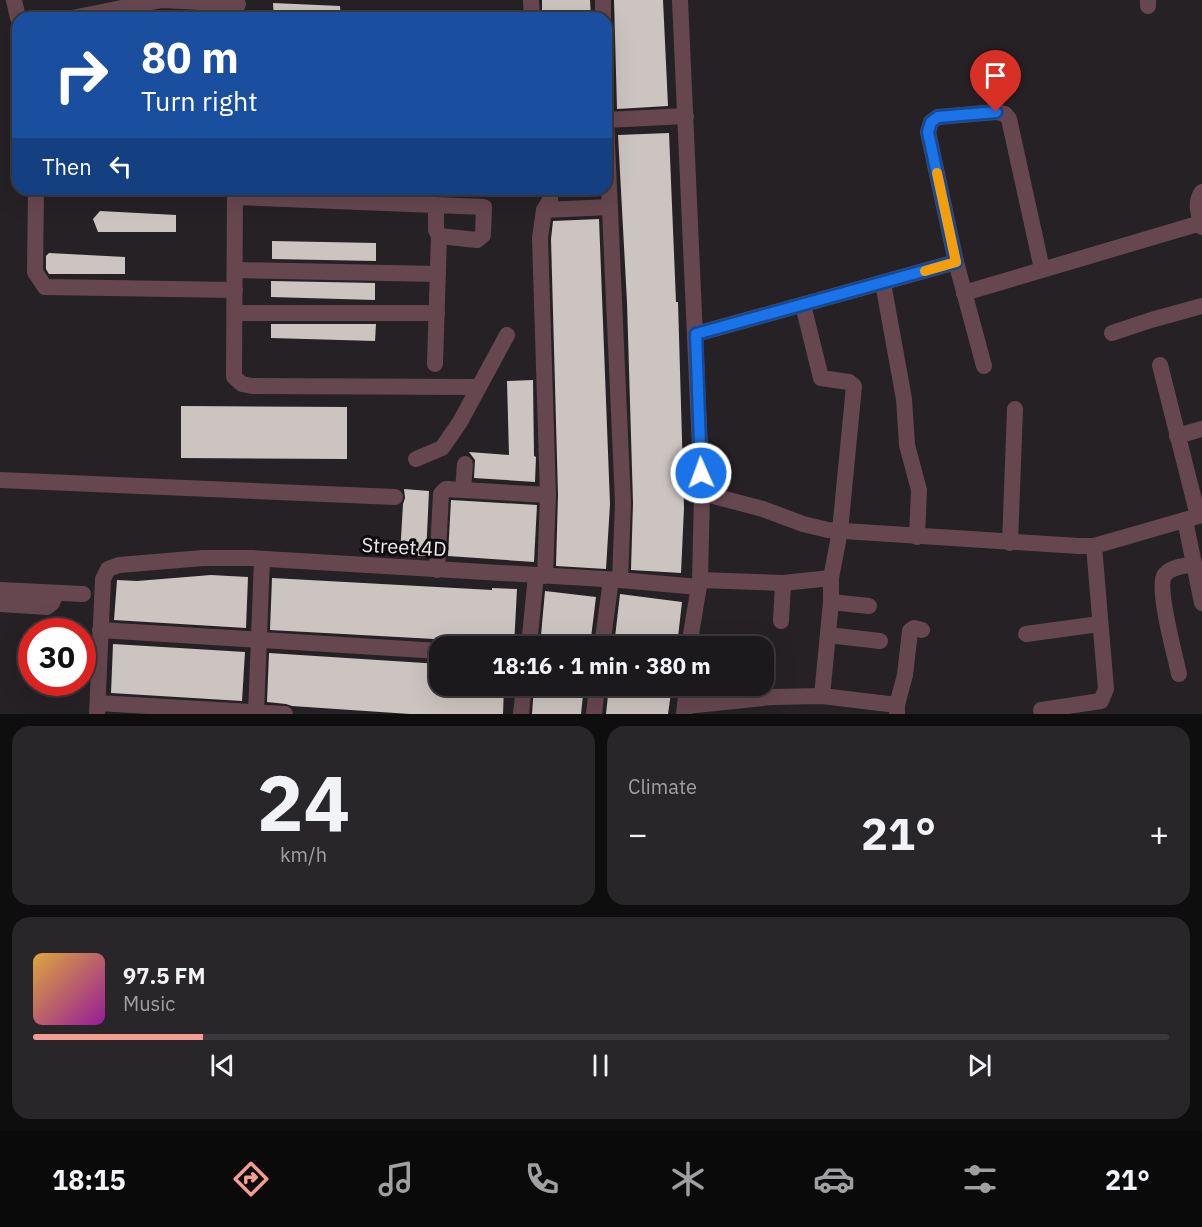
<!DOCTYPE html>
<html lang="en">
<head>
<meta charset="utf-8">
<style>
	:root { --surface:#1c191c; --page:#292629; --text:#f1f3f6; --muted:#a0a0a3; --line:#3a383b; --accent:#f59c91 }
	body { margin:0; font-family:"IBM Plex Sans",sans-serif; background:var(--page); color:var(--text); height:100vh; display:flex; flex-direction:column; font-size:22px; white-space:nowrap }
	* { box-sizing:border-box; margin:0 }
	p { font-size:20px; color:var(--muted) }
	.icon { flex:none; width:33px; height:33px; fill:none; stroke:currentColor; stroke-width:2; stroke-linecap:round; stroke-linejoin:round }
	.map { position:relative; height:714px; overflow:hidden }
	.side { display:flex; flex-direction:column; gap:12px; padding:12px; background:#0f0e0f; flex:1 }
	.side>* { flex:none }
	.top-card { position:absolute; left:12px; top:12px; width:600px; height:183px; border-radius:18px; box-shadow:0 6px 24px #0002,0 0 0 2px var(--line); background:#1a4fa0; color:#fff; overflow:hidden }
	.speed { position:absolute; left:18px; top:618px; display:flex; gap:12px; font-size:30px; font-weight:700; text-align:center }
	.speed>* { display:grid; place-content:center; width:78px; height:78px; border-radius:50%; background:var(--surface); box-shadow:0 6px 24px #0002,0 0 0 2px var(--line); line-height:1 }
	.speed .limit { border:9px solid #d22; background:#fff; color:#111 }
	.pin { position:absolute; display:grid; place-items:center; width:51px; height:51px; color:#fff; margin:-62px -26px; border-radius:50% 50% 50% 0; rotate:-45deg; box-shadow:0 0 6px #0007 }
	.pin .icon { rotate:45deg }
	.me { position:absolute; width:66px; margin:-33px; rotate:358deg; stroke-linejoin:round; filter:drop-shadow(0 0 4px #0008) }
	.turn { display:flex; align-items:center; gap:21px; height:126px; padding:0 30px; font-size:27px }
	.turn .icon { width:78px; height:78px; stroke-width:2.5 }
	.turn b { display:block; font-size:42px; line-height:51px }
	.then { display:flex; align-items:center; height:57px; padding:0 30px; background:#0003; gap:12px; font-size:22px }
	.big { font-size:45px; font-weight:700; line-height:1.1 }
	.side .tile { flex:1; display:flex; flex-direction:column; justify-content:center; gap:9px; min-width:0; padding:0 21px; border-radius:18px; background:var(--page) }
	.side .dial { align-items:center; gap:0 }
	.dial b { font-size:78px; line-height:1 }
	.song { display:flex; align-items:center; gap:18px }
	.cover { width:72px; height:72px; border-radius:9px; background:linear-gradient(135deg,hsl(40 70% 55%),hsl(300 70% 35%)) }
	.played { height:6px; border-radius:3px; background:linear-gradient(90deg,var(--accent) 15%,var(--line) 15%) }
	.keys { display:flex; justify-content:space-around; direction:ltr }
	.heat { display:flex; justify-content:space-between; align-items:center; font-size:33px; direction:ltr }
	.side .tiles { flex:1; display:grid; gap:12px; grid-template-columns:1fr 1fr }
	.tile:last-child { grid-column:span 2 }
	.trip { position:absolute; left:429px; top:636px; width:345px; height:60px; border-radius:18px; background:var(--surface); box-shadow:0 6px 24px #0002,0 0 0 2px var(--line); font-weight:700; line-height:60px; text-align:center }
	.menu { display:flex; height:96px; justify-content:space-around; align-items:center; background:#0b0a0b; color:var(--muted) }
	.menu .icon { width:42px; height:42px }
	.menu .active { color:var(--accent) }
	.menu b { font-size:27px; color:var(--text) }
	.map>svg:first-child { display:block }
</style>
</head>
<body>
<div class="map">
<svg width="1202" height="714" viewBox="0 0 1202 714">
	<rect width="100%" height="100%" fill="#252125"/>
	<g fill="#cbc4c1">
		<polygon points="542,0 590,0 591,18 542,18"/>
		<polygon points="614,0 663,0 668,106 617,109"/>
		<polygon points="273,3 340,6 341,18 274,18"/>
		<polygon points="669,133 676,302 678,302 684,508 681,573 631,570 633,503 627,302 618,135"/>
		<polygon points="100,211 176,215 176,232 98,232 93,219"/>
		<polygon points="599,219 610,504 606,569 556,566 558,495 551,239 553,221"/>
		<polygon points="272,241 376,243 376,261 272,259"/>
		<polygon points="49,253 125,257 125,274 49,274 46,269 46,256"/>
		<polygon points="271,281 375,283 375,300 271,297"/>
		<polygon points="271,324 376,324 375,341 271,338"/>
		<polygon points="533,380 534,456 536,457 535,482 474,478 475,460 469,452 509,455 507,381"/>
		<polygon points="181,406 347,407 347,459 181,458"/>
		<polygon points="404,489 429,491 426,556 400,555 403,504 405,498"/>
		<polygon points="451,500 537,505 534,562 448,556"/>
		<polygon points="211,575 248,577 246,628 114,620 117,580 137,581"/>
		<polygon points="272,578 492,590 492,588 517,589 514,646 489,645 489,642 270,630"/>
		<polygon points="545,591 596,597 590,646 540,646"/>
		<polygon points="620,594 682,602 677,646 614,646"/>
		<polygon points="113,644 245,652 242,701 111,693"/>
		<polygon points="269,653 440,664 440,686 504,686 503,714 410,714 292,706 286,704 267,702"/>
		<polygon points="534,686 584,686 581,714 532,714"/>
		<polygon points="609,686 672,686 668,714 606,714"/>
	</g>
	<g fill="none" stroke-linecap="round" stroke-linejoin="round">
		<g stroke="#664750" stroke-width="16">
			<polyline points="14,0 18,18"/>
			<polyline points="531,0 532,18"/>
			<polyline points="603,0 603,18"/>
			<polyline points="680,0 702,493 700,580 689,646"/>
			<polyline points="1148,6 1148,0"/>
			<polyline points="72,18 162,0 238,4"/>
			<polyline points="606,120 623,503 620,580"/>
			<polyline points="606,120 686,116"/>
			<polyline points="36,189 35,272 45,287 235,290"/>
			<polyline points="235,189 234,377 242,384 252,386 478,387"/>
			<path d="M 1202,192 C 1194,202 1199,215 1202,227"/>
			<polyline points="235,197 484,207 483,235 477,240 439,236 436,230 436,205"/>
			<polyline points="544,210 610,207"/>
			<polyline points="235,270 438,274"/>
			<polyline points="883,283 904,399 907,445 919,490 917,537"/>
			<polyline points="964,293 1201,223"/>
			<polyline points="803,305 821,378 849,382 854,386 840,531 831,578 831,602 822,696"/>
			<polyline points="235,313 437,313"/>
			<polyline points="1112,333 1151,320 1202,306"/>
			<polyline points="696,334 956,262"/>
			<polyline points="435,364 439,236"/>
			<polyline points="1160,365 1198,516"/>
			<polyline points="984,366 956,262 928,132 931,122 938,117 996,112 1005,114 1009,119 1042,269"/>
			<polyline points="1177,436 1202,429"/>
			<polyline points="416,459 442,448 460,422 507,335"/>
			<polyline points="0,480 395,497"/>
			<polyline points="463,490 465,464"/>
			<polyline points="702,493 763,509 803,524 828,530 1079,546 1094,546 1202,515"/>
			<polyline points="1185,520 1202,603"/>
			<polyline points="1010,543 1015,409"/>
			<polyline points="437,570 441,494 446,489 548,495"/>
			<polyline points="545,576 548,495 540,238 544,210 550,200 550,189"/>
			<polyline points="700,580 783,583 831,578"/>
			<polyline points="0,590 83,594"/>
			<polyline points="831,602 869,606"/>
			<polyline points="0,604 47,607 52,603 56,593"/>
			<polyline points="781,621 783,583"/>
			<polyline points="100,630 440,651"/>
			<polyline points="1026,634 1099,624"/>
			<polyline points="828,635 880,641"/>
			<polyline points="529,646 536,575"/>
			<polyline points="602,646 611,580"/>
			<path d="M 1179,674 C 1175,655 1157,590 1164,576 C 1169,567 1184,566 1194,564"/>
			<polyline points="98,703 285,714"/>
			<polyline points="686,706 772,697 822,696 897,705"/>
			<polyline points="1041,710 1101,701 1106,689 1094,546"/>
			<polyline points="97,714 103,579 108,569 119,565 203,558 251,558 620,580 699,587"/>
			<polyline points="256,714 262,559"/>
			<polyline points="521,714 524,686"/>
			<polyline points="594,714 597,686"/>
			<polyline points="684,714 687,686"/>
			<polyline points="897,714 897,705 905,675 910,631 914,628 922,630"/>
		</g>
	</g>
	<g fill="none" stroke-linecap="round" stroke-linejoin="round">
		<defs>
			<polyline id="route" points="701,473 696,334 956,262 928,132 931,122 938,117 996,112"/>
		</defs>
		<use href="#route" stroke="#114b97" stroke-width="15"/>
		<use href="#route" stroke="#1a73e8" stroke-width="10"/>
		<polyline stroke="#f59e0b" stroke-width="10" points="925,271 956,262 937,173"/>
	</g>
	<g text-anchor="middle" stroke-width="6" stroke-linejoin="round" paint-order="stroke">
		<g font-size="20" fill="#edeaec" stroke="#0d0b0d">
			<text transform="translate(404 547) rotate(3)" y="7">Street 4D</text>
		</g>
	</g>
</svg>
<div class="speed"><div class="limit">30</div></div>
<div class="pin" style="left:996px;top:112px;background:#d93025"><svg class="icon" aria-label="arrive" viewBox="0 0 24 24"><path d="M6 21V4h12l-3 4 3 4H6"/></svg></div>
<svg class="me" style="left:701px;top:473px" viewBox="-20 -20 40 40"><circle r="17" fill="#1a73e8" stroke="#fff" stroke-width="3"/><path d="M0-11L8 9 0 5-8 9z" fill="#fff"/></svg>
<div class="trip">18:16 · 1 min · 380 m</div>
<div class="top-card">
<div class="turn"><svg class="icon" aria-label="right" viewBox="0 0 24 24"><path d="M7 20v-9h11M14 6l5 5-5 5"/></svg><div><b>80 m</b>Turn right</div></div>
<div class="then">Then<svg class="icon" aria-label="left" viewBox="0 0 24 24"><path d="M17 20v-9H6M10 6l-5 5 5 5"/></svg></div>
</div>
</div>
<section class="side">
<div class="tiles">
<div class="tile dial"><b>24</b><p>km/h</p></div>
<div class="tile"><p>Climate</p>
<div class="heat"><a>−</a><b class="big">21°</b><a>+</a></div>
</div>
<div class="tile">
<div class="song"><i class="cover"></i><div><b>97.5 FM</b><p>Music</p></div></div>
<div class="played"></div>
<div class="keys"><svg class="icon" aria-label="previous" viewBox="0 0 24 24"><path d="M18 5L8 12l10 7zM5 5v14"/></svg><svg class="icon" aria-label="pause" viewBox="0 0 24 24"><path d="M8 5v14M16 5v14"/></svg><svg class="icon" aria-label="next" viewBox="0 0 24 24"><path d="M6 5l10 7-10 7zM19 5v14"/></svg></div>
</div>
</div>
</section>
<nav class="menu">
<b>18:15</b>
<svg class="icon active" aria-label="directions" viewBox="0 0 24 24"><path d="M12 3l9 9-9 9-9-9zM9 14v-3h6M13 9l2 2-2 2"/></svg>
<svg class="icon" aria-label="music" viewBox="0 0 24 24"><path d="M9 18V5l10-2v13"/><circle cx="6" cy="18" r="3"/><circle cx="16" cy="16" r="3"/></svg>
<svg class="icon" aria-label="phone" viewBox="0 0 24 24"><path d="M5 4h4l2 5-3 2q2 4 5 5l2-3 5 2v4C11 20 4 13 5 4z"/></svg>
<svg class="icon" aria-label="climate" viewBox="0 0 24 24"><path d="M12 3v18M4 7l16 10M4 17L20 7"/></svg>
<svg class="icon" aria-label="car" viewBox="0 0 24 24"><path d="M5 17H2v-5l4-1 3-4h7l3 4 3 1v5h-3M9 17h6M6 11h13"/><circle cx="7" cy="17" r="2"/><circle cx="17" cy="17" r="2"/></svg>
<svg class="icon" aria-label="filters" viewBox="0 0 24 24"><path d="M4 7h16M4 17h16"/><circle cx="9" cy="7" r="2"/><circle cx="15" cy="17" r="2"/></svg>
<b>21°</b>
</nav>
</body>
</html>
